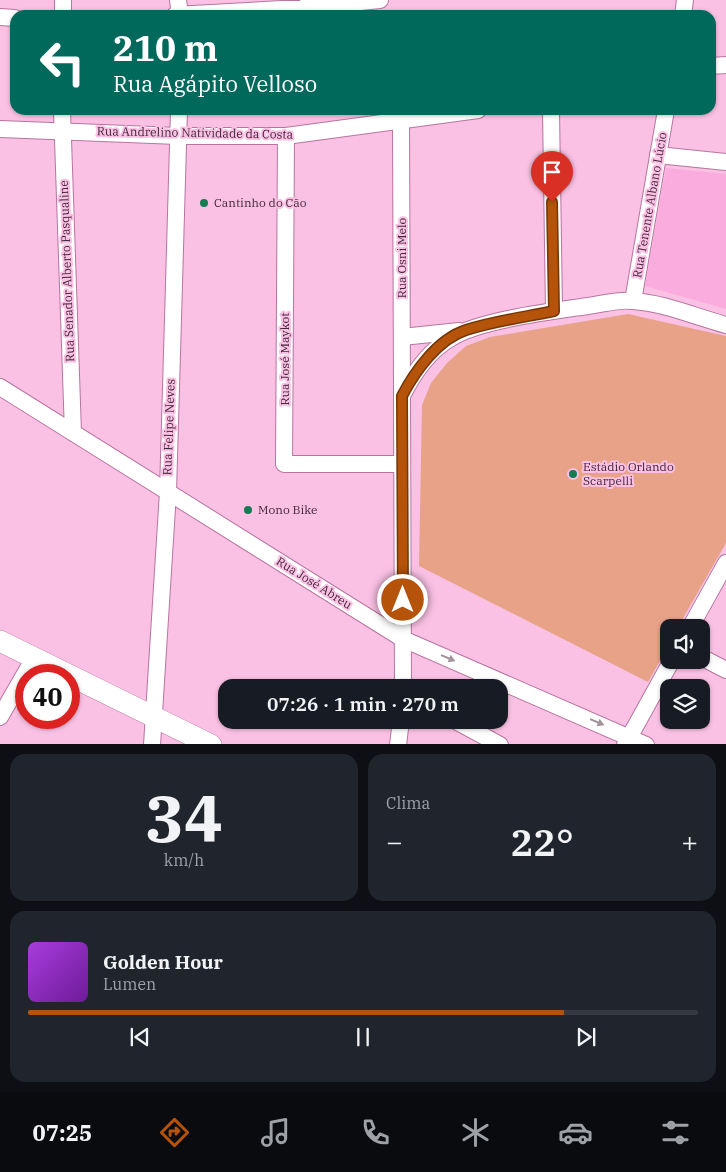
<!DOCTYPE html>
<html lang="pt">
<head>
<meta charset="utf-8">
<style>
	:root { --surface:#171b24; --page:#20242c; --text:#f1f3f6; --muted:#9ea1a6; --line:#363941; --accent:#b45309 }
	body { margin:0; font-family:"IBM Plex Serif",serif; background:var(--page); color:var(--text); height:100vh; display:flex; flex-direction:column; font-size:19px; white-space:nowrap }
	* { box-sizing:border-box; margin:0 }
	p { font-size:16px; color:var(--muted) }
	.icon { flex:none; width:28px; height:28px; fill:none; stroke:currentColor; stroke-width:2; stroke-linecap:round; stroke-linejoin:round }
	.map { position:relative; height:744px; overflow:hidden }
	.drawer { display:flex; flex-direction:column; gap:10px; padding:10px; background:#0d0f14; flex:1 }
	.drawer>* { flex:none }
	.guide { position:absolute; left:10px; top:10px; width:706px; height:105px; border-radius:15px; box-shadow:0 1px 4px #0004; background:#00695c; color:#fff; overflow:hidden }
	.controls { position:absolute; left:660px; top:619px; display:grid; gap:10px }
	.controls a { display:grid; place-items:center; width:50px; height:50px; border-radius:10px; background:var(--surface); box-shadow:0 1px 4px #0004; font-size:25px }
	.speed { position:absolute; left:15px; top:664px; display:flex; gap:10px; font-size:25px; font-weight:700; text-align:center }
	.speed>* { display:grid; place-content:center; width:65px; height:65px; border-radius:50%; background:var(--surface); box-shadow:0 1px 4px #0004; line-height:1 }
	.speed .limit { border:8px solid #d22; background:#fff; color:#111 }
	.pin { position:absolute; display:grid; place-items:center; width:42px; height:42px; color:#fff; margin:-51px -21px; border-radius:50% 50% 50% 0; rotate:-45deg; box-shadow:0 0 5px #0007 }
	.pin .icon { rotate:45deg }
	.me { position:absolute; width:55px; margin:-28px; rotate:0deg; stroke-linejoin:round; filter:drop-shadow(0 0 4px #0008) }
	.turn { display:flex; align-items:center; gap:18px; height:105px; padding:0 20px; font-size:22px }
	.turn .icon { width:65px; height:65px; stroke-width:2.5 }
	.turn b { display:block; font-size:35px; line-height:42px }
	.big { font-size:38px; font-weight:600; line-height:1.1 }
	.drawer .widget { flex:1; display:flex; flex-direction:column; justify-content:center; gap:8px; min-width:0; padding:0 18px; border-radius:15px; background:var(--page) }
	.drawer .dial { align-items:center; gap:0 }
	.dial b { font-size:65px; line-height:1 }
	.song { display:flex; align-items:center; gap:15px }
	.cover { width:60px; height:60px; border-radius:8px; background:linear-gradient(135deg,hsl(280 70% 55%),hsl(280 70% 35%)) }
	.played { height:5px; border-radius:2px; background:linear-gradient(90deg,var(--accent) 80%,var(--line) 80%) }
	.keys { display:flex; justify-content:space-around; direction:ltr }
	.heat { display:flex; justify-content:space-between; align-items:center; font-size:28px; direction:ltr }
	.drawer .tiles { flex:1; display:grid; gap:10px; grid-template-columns:1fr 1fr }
	.widget:last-child { grid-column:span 2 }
	.trip { position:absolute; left:218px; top:679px; width:290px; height:50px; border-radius:15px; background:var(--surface); box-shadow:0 1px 4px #0004; font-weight:600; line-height:50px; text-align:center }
	.tab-bar { display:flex; height:80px; justify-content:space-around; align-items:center; background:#090b0e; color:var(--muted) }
	.tab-bar .icon { width:35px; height:35px }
	.tab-bar .active { color:var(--accent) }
	.tab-bar b { font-size:22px; color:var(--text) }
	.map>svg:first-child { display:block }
</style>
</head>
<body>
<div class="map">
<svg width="726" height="745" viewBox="0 0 726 745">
	<rect width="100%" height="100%" fill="#fac1e4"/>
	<polygon fill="#f9acdd" points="666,168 726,174 726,309 645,286"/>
	<polygon fill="#e8a288" points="628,314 726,336 726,543 678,627 669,628 669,645 648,682 419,566 422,405 431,383 447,363 466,346 490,337"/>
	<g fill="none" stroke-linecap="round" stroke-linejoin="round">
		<defs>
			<g id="minor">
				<polyline points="178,0 180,15"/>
				<polyline points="63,15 63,0"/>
				<polyline points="175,15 301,8 380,0"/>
				<polyline points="683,15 685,0"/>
				<polyline points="0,17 15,18"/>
				<polyline points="711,66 726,65"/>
				<polyline points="62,110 73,433"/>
				<polyline points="551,110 554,311"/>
				<polyline points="401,121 402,394"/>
				<polyline points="0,129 178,136 286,136 478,110"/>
				<polyline points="286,136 284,464 402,464"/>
				<polyline points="658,155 726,162"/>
				<polyline points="633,301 666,110"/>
				<polyline points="402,337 459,331"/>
				<polyline points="0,387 403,639 646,745"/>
				<polyline points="690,628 726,563"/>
				<polyline points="701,657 726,670"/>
				<path d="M 403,688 L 402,396 C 413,374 430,350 451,338 C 479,320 553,311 588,306 C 603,304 619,299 633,301 C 664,303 696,317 726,325"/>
				<polyline points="0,717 34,658"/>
				<polyline points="454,720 500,745"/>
				<polyline points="152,745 168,492 179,110"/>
				<polyline points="398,745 401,720"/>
				<polyline points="625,745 672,660"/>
			</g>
			<polyline id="major" points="0,641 211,745"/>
		</defs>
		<use href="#minor" stroke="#b775a0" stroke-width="18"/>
		<use href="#major" stroke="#b775a0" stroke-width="22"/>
		<use href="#minor" stroke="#fff" stroke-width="16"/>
		<use href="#major" stroke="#fff" stroke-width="21"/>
	</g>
	<defs><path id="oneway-solid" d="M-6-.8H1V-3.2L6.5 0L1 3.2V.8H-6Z" transform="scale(1.25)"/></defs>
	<g fill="#a1949c">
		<use href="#oneway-solid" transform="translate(448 658) rotate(23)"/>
		<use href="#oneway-solid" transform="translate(597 722) rotate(23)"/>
	</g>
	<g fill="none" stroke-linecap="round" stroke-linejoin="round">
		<defs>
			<path id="route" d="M 403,600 L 402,396 C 415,371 438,339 466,330 C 494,321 525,317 554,311 L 552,202"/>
		</defs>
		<use href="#route" stroke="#753606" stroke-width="12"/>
		<use href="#route" stroke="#b45309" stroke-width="9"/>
	</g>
	<g fill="#157b53" stroke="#fac1e4" stroke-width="2">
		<circle cx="204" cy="203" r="5"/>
		<circle cx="573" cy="474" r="5"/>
		<circle cx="248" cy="510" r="5"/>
	</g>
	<g text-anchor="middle" stroke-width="4" stroke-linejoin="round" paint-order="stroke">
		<g font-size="12" fill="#43283a" stroke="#fac1e4">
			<text transform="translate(195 133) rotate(1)" y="4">Rua Andrelino Natividade da Costa</text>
			<text transform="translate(650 205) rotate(-80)" y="4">Rua Tenente Albano Lúcio</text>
			<text transform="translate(402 258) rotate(-90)" y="4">Rua Osni Melo</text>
			<text transform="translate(67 271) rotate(-92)" y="4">Rua Senador Alberto Pasqualine</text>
			<text transform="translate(285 359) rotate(-90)" y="4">Rua José Maykot</text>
			<text transform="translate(169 427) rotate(-88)" y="4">Rua Felipe Neves</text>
			<text transform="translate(314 583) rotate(32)" y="4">Rua José Abreu</text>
		</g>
		<g font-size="12" fill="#43283a" stroke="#fac1e4" text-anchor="start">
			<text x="214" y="207">Cantinho do Cão</text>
			<text x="583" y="471">Estádio Orlando<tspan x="583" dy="14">Scarpelli</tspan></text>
			<text x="258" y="514">Mono Bike</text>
		</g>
	</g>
</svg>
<div class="controls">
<a><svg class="icon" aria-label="sound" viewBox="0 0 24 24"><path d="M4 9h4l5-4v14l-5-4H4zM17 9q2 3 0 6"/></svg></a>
<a><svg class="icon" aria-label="layers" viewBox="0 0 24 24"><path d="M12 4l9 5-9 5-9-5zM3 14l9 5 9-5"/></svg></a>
</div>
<div class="speed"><div class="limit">40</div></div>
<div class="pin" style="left:552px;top:202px;background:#d93025"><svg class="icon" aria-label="arrive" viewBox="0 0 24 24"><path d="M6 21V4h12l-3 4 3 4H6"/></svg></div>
<svg class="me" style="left:403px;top:600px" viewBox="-20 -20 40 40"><circle r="17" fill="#b45309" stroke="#fff" stroke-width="3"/><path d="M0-11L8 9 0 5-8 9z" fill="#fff"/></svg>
<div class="trip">07:26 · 1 min · 270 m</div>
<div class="guide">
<div class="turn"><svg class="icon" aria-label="left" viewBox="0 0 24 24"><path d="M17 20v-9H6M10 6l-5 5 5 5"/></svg><div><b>210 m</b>Rua Agápito Velloso</div></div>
</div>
</div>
<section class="drawer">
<div class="tiles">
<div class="widget dial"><b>34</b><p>km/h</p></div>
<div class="widget"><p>Clima</p>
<div class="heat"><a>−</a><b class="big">22°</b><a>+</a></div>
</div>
<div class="widget">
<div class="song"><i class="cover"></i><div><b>Golden Hour</b><p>Lumen</p></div></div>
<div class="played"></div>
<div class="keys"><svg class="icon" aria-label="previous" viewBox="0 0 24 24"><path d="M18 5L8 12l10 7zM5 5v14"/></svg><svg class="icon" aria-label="pause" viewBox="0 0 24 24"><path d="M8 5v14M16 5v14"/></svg><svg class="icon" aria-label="next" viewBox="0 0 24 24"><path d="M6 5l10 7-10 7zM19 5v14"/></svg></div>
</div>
</div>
</section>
<nav class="tab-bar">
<b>07:25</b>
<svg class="icon active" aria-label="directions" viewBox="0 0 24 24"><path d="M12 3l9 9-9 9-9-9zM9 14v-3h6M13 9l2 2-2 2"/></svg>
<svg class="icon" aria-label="music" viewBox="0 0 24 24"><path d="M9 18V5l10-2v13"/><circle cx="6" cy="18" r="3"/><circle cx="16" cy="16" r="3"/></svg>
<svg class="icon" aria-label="phone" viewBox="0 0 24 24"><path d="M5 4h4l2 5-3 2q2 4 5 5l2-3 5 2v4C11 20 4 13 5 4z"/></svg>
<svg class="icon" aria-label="climate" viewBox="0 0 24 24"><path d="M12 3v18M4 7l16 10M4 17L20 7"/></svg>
<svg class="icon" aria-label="car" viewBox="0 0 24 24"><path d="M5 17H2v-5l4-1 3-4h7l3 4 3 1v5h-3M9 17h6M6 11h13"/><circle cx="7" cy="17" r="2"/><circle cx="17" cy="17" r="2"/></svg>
<svg class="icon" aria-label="filters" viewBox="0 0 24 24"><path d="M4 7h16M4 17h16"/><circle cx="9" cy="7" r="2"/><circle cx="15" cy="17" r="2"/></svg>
</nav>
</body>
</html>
